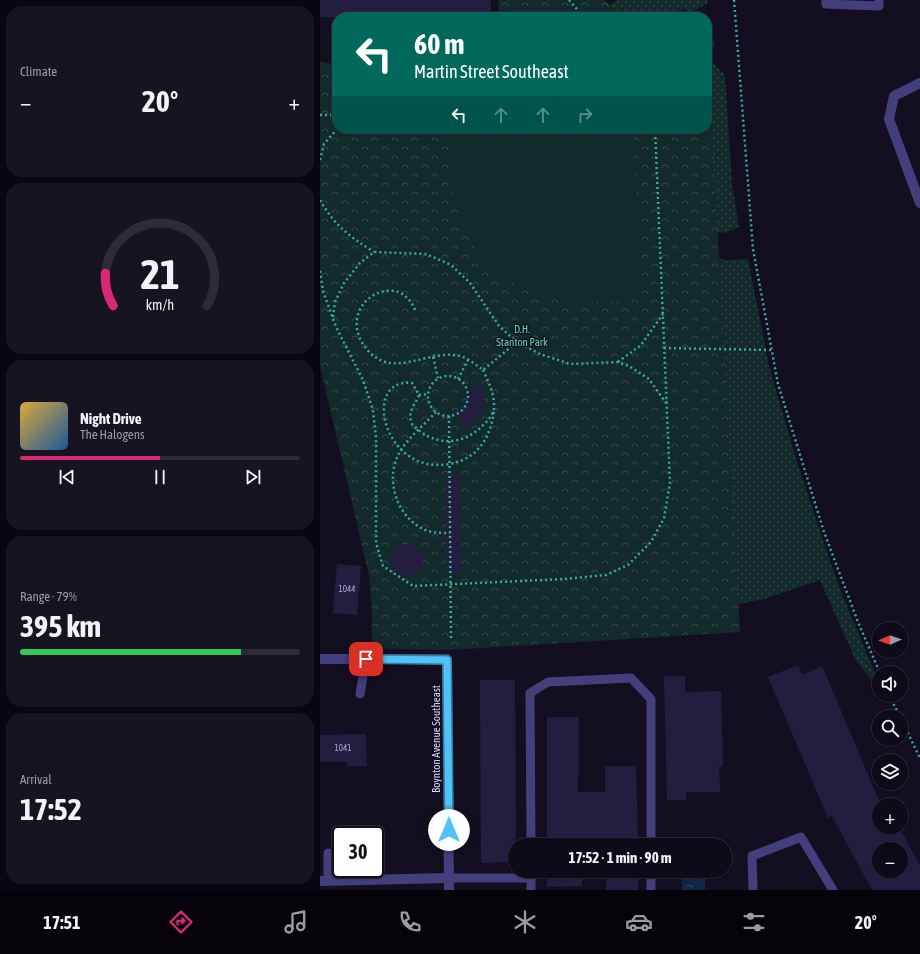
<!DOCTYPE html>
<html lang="en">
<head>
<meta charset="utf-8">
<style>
	:root { --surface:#0e0b19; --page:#171422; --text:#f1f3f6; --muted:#9b9ba2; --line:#2e2b38; --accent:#db2777 }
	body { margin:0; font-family:"Asap Condensed",sans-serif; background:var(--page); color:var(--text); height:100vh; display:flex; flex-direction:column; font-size:15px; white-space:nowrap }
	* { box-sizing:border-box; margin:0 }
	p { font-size:13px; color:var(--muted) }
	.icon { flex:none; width:22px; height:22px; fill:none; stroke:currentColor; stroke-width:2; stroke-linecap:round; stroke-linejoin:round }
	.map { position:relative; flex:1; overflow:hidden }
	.details { display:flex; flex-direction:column; gap:6px; padding:6px; background:#08060e; width:320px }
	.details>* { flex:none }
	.hud { position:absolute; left:12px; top:12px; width:380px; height:122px; border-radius:16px; box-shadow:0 1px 3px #0004,0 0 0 1px var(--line); background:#00695c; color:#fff; overflow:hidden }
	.needle { width:26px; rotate:268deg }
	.buttons { position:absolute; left:552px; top:622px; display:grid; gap:8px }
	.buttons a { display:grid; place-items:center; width:36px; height:36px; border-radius:50%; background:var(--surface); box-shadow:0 1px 3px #0004,0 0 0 1px var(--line); font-size:20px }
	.speed { position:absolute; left:12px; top:826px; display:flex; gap:8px; font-size:20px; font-weight:700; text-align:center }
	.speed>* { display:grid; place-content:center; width:52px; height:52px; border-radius:50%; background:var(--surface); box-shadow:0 1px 3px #0004,0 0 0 1px var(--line); line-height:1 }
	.speed .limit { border:2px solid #111; border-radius:6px; background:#fff; color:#111 }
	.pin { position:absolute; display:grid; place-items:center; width:34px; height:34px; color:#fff; margin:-17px; border-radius:8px; box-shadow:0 2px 6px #0006 }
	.me { position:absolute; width:44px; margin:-22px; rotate:0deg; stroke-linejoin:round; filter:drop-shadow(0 0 3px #0008) }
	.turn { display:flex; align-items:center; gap:14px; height:84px; padding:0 16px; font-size:18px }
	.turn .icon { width:52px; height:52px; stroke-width:2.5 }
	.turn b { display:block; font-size:28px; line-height:34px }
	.lanes { display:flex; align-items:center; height:38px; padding:0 16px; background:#0003; justify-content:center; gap:20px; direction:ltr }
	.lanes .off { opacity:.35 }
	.big { font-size:30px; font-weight:700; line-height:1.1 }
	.details .card { flex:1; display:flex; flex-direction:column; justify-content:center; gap:6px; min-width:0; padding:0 14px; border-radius:16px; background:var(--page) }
	.details .dial { align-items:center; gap:0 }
	.dial svg { height:104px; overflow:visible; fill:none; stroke:var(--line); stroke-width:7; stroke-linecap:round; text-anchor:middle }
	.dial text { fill:var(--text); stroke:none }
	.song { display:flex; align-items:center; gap:12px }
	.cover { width:48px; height:48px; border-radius:6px; background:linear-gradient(135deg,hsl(40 70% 55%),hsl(210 70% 35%)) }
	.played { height:4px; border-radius:2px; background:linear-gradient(90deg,var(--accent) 50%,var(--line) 50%) }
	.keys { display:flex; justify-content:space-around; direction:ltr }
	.heat { display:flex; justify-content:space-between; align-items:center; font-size:22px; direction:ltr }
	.charge { height:6px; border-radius:3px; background:linear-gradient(90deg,#34c759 79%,var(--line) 0) }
	.trip { position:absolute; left:188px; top:838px; width:224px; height:40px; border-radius:20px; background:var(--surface); box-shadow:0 1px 3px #0004,0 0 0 1px var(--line); font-weight:700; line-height:40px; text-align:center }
	.tabs { display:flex; height:64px; justify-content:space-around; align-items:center; background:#06040a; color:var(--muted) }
	.tabs .icon { width:28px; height:28px }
	.tabs .active { color:var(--accent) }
	.tabs b { font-size:18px; color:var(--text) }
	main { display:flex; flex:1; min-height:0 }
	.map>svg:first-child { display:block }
</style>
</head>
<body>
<main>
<section class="details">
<div class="card"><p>Climate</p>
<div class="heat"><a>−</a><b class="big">20°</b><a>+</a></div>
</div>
<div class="card dial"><svg viewBox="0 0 100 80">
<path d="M14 69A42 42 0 1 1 86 69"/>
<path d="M14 69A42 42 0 0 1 8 44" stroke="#db2777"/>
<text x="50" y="56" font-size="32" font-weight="700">21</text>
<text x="50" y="72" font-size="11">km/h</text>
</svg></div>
<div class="card">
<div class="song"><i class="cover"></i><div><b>Night Drive</b><p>The Halogens</p></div></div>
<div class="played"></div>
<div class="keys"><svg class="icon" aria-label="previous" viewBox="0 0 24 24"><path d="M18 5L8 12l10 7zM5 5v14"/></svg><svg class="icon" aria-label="pause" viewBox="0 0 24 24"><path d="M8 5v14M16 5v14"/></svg><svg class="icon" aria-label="next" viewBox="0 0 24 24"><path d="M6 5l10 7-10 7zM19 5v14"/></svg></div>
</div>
<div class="card"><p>Range · 79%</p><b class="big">395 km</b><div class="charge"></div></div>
<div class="card"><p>Arrival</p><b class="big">17:52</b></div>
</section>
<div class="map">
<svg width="600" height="890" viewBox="0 0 600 890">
	<defs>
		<pattern id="grass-dots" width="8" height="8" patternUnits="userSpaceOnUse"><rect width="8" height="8" fill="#132a2a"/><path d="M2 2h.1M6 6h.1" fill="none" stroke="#35484a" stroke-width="1.8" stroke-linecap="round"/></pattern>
		<pattern id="park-crowns" width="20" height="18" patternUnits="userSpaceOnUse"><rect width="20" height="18" fill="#132a2a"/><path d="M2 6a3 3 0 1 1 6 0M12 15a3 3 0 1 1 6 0" fill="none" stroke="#35484a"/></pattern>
		<pattern id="water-ripples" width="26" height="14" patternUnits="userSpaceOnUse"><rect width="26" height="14" fill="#142646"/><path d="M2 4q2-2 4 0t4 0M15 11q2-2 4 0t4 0" fill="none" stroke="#354562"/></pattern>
	</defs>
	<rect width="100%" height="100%" fill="#130f21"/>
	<g fill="url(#grass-dots)">
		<polygon points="284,0 289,6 297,0 388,0 387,4 378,8 371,15 364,9 345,17 269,17"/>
		<path d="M 387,32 L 391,33 L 395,46 L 390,50 C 389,63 397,66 405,75 L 412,184 L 419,227 L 405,233 L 386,230 L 394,258 L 407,260 L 428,259 L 450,370 L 478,465 L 518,584 L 559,683 L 559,688 L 536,661 L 500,580 L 444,599 L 321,623 L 387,129 Z"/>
	</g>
	<g fill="url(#park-crowns)">
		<polygon points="178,0 284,0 306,17 179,17"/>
		<polygon points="387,42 420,632 130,650 52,648 52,611 49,575 0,366 0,61 17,65 17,129 387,129"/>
	</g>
	<polygon fill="#132a2a" points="130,129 313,129 322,300 250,302 211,292 172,271 147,236 133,197"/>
	<rect fill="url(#water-ripples)" x="362" y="871" width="23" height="19"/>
	<g fill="#251d40" fill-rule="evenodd">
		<rect x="0" y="0" width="171" height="17"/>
		<polygon points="164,385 164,400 160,414 147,429 138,415 147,404 148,390"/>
		<polygon points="126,475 140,475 141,573 127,573"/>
		<circle cx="87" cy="560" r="16"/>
		<polygon points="17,564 41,566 37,615 13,613"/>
		<path d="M 478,665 L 482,675 L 502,666 L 561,805 L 559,805 L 559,827 L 579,827 L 600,866 L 600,890 L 552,890 L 512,816 L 508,818 L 448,677 ZM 559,849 L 581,849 L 581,871 L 559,871 Z"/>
		<polygon points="344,676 365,676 365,692 401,691 403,767 399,767 400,792 366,792 366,800 347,800"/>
		<polygon points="160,680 195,680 196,845 195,862 161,863"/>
		<polygon points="227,717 259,717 258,792 285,792 285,766 316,766 318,845 227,845"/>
		<polygon points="46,734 47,766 27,766 27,762 0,762 0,735"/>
		<polygon points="227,871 262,871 262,886 227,887"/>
		<rect x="286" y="874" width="32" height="16"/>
	</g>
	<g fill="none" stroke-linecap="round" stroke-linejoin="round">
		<g stroke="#39a9a5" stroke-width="2.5" stroke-dasharray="2 3" stroke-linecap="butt">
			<polyline points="249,0 264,17"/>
			<polyline points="414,0 433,249 458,384 504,532 538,622 560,673"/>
			<polyline points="0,115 17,115"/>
			<polyline points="0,160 4,144 17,129"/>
			<path d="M 0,200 C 14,225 30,237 54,252"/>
			<polyline points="0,271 3,291 16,327 43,380 53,410 56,438 56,543 63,566 93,586 244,579 286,575 308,565 331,542 344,518 350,483 335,129"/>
			<path d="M 95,310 C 78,267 17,303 43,344 C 69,384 106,348 140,356 C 148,358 156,365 163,370 L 197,342"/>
			<polyline points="13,317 15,302 24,283 40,263 54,252 106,254 131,265 150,283 179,326 197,342 220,354 250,364 297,362 309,366 329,379 346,403"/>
			<polyline points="344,348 452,350"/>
			<polyline points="113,357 118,378"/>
			<polyline points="298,362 321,345 343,314"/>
			<path d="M 163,370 C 169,383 175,395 174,409 C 173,414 168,421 164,424 C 147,443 122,447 101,432 C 97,429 92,426 91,421 C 88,411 96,403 99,395 L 92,383 C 37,377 67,490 143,460 C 163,451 172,430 174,410"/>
			<circle cx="128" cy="396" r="20"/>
			<polyline points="138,379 148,360"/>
			<polyline points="99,395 108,394"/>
			<path d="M 116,412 C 105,424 90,436 81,450 C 64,476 75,515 103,529 C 111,533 121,533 130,533"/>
			<polyline points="129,416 131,639"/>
			<polyline points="569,695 580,717"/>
			<polyline points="581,719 600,758"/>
		</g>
		<g stroke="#423f7c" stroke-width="9">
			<polyline points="506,0 506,4 559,6 559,0"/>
			<polyline points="40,694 46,659"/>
			<polyline points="211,845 210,693 228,682 311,678 331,699 331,845"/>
			<polyline points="8,853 8,881"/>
			<polyline points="211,871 211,890"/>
			<polyline points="331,871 331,890"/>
			<polyline points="129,878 211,878"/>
			<polyline points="433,890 432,856 481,837 513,890"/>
		</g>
		<g stroke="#423f7c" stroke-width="10">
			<polyline points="600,83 574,96 569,119 600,203"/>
			<polyline points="0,659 127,659 129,890"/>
			<polyline points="0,881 129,878"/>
		</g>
	</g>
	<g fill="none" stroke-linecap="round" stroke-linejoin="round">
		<defs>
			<polyline id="route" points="46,659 127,660 129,830"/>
		</defs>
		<use href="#route" stroke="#337fa1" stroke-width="10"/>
		<use href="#route" stroke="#4fc3f7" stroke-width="7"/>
	</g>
	<g text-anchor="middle" stroke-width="3" stroke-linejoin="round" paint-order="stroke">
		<g font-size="9" fill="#aba6cc">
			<text x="27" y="592">1044</text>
			<text x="23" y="751">1041</text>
		</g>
		<g font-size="11" fill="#66d4bb" stroke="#130f21">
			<text x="202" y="333">D.H.<tspan x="202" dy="13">Stanton Park</tspan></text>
		</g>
		<g font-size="11" fill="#d8d3fb" stroke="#130f21">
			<text transform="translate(116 739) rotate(-90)" y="4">Boynton Avenue Southeast</text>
		</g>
	</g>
</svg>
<div class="buttons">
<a><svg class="needle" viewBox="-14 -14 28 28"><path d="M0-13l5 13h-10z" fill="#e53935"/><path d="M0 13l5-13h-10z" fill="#9b9ba2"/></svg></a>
<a><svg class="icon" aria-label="sound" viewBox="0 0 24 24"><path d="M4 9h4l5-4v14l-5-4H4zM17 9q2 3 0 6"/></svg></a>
<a><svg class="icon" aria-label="search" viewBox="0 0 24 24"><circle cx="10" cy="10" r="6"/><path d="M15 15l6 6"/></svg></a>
<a><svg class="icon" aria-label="layers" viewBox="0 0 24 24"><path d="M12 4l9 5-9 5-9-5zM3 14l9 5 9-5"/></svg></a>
<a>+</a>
<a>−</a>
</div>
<div class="speed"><div class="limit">30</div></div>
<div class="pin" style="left:46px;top:659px;background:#d93025"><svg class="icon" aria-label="arrive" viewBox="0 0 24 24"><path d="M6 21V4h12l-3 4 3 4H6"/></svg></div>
<svg class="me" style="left:129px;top:830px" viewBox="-20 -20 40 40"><circle r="19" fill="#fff"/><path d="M0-13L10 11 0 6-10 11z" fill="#4fc3f7"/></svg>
<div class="trip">17:52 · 1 min · 90 m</div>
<div class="hud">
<div class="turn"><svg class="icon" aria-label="left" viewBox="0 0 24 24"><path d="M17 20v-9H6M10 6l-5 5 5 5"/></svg><div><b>60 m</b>Martin Street Southeast</div></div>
<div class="lanes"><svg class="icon" aria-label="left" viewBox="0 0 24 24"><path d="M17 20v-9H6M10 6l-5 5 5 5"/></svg><svg class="icon off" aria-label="ahead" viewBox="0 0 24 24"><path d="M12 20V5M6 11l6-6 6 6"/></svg><svg class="icon off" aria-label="ahead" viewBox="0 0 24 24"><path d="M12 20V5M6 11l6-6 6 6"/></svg><svg class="icon off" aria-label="right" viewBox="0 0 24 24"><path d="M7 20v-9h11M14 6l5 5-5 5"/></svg></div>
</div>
</div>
</main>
<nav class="tabs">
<b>17:51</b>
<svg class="icon active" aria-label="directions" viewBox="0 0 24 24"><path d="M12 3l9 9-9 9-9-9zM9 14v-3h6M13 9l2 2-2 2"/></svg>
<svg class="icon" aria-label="music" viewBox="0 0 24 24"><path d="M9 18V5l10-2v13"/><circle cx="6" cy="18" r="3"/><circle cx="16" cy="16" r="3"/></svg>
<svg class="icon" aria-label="phone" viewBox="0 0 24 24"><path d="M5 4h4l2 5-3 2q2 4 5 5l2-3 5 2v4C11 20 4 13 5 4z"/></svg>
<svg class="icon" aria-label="climate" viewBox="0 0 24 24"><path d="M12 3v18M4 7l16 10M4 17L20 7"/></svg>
<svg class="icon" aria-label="car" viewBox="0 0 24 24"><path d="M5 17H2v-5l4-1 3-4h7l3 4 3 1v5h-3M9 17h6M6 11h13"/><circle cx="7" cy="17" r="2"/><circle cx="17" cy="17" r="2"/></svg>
<svg class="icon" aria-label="filters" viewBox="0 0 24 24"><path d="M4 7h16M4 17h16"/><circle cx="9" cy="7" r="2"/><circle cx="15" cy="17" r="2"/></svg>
<b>20°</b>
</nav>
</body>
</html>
